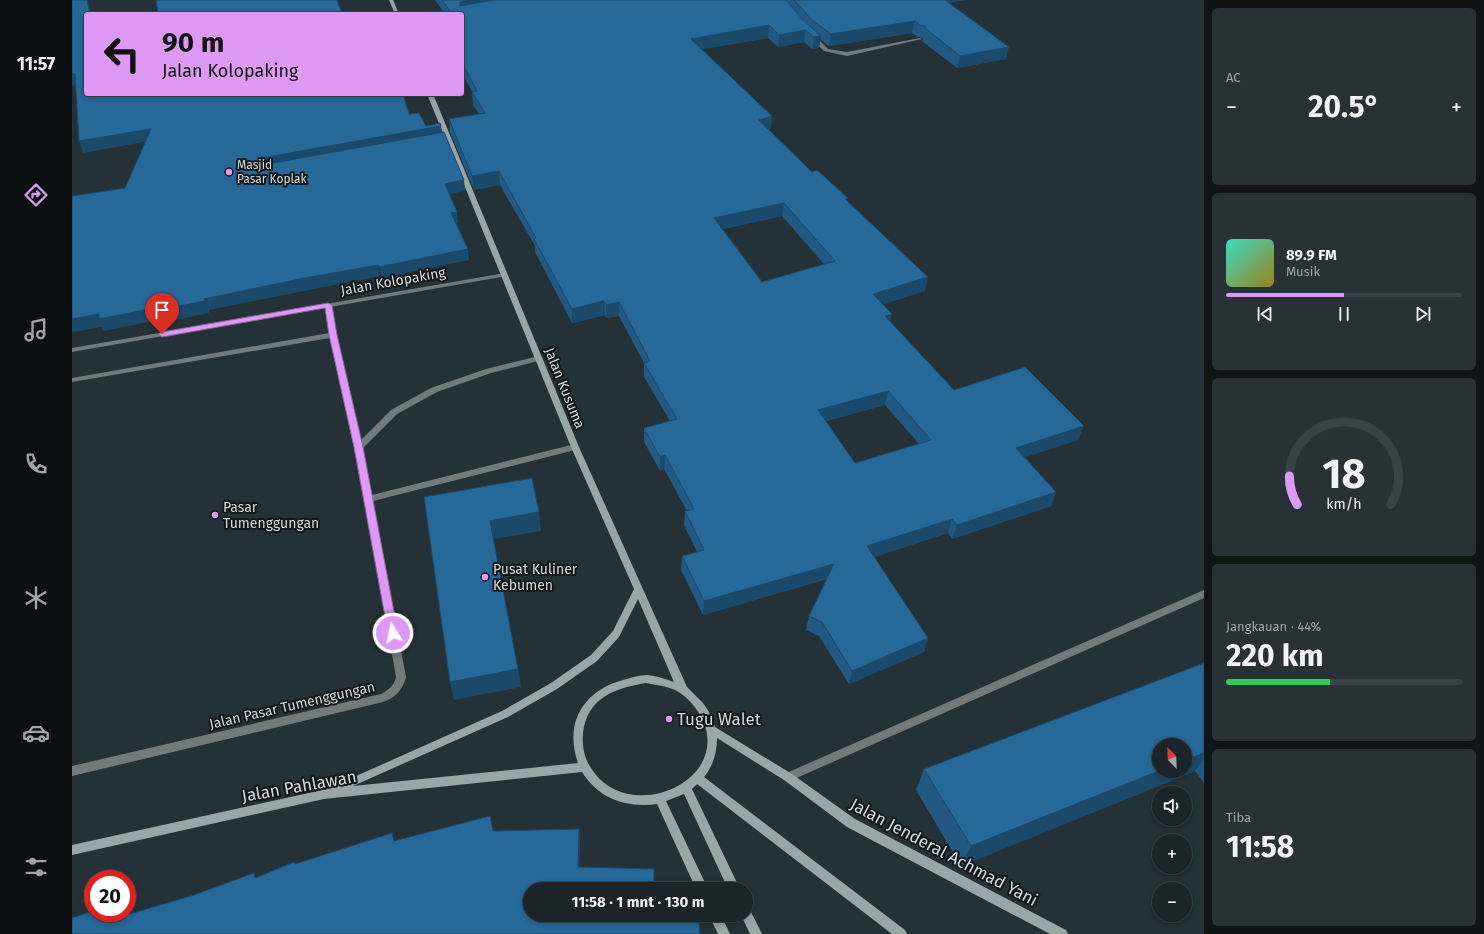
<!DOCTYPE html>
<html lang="id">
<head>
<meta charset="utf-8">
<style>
	:root { --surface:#1b2529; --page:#283135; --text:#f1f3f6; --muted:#a0a5a8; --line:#394246; --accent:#dd99f3 }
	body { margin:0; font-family:"Fira Sans",sans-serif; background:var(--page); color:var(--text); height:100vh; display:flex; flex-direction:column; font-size:15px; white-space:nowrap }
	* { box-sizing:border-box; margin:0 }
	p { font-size:13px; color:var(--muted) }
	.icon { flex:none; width:22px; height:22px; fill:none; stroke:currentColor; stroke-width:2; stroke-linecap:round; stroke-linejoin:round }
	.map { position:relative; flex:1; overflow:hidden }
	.sheet { display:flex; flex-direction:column; gap:8px; padding:8px; background:#0f1417; width:280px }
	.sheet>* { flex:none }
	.top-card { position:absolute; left:12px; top:12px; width:380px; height:84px; border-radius:4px; box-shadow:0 2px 6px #0003,0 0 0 1px var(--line); background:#dd99f3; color:#111; overflow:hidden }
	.needle { width:26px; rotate:337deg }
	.controls { position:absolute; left:1080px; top:738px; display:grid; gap:8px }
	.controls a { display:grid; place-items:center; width:40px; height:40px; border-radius:50%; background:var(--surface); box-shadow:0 2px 6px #0003,0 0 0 1px var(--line); font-size:20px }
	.speed { position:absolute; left:12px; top:870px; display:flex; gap:8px; font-size:20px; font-weight:700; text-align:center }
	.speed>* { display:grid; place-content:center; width:52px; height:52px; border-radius:50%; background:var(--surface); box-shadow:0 2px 6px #0003,0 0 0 1px var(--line); line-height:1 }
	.speed .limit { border:6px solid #d22; background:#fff; color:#111 }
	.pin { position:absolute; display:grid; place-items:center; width:34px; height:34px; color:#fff; margin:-41px -17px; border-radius:50% 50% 50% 0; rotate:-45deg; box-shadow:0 0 4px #0007 }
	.pin .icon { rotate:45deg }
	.me { position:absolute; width:44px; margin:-22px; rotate:350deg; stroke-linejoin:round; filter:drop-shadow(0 0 3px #0008) }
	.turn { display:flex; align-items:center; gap:14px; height:84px; padding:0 12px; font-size:18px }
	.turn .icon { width:52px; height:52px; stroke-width:2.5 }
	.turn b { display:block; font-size:28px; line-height:34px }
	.big { font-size:30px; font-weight:700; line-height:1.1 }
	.sheet .card { flex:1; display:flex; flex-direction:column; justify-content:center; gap:6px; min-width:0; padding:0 14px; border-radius:6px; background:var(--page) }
	.sheet .dial { align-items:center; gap:0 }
	.dial svg { height:104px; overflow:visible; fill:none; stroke:var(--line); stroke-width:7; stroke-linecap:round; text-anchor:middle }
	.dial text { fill:var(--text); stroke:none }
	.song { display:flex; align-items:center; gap:12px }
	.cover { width:48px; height:48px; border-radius:6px; background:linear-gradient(135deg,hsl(170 70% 55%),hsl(50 70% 35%)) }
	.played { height:4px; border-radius:2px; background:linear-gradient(90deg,var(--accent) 50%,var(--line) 50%) }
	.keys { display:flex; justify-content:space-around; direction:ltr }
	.heat { display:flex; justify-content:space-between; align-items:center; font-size:22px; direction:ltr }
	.charge { height:6px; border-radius:3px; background:linear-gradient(90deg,#34c759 44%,var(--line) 0) }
	.trip { position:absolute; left:451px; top:882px; width:230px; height:40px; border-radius:20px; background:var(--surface); box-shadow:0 2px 6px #0003,0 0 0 1px var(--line); font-weight:700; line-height:40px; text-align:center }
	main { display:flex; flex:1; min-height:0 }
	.tab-bar { display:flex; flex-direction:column; width:72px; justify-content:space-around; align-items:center; background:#0b0f10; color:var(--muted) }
	.tab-bar .icon { width:28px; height:28px }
	.tab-bar .current { color:var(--accent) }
	.tab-bar b { font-size:18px; color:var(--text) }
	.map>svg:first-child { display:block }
</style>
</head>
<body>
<main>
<nav class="tab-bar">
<b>11:57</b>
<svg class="icon current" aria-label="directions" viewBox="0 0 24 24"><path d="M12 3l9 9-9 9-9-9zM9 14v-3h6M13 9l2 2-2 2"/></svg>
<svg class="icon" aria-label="music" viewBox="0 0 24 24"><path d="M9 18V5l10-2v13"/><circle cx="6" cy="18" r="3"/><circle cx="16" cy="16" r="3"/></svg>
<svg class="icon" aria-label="phone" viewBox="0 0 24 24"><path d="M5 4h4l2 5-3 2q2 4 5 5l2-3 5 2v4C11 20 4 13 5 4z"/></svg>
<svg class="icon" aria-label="climate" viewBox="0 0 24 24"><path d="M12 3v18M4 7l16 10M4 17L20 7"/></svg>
<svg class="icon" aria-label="car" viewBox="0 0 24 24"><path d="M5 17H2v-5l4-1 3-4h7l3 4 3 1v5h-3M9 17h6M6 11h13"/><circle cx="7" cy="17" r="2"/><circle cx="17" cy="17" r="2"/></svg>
<svg class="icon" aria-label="filters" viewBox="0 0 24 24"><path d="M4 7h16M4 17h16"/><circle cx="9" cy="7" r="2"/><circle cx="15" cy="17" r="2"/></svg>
</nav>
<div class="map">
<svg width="1132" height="934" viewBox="0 0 1132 934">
	<rect width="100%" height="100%" fill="#243137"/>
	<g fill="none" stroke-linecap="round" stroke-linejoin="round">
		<g fill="#737a7b" fill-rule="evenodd">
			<polygon points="738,35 742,35 756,49 775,52 848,38 850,39 775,56 752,51 738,37"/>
			<path d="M 256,303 L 259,305 L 265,335 L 288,441 L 319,410 L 359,388 L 414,369 L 467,356 L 471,358 L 470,360 L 419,373 L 365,392 L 325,414 L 290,449 L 300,495 L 503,444 L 507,447 L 503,450 L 301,501 L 334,677 C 331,690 323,698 311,702 L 0,776 L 0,766 L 309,694 C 316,690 322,686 324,677 L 293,499 L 258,338 L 0,382 L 0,378 L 257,333 L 253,305 Z"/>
		</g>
		<g fill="#737a7b" fill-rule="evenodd">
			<polygon points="433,273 435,274 435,276 0,352 0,348"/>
			<polygon points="1132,590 1132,598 720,780 716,782 712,780 711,777 712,774"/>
		</g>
		<g fill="#99a5a7" fill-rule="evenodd">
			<polygon points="317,0 321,0 327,14 323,14"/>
			<path d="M 355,94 L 361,94 L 507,447 L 615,687 L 631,703 L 637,712 L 643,727 L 720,774 L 783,819 L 994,930 L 996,934 L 978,934 L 775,827 L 712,780 L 645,738 C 645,753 641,766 632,777 L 833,930 L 835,934 L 820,934 L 625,784 L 620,789 L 668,889 L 656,889 L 612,794 L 594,801 L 636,889 L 624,889 L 585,804 C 554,808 527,799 510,772 L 252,799 L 0,855 L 0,845 L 255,789 L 430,711 L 479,683 L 519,655 L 541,631 L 562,589 L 499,447 ZM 566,599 L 602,682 C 594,679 584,676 575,675 C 568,675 558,678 551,680 C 511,691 492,723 506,763 L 281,786 L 436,717 L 485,689 L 525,661 L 547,637 ZM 574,683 C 584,685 594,686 603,690 C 613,695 621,704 627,713 C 655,759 609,799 563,795 C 544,793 529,784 519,768 C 512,758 510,745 511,733 C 515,698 543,688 574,683 Z"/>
			<polygon points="674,908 678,910 690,934 678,934 669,915 674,915"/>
			<polygon points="637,915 649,915 658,934 646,934"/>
		</g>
	</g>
	<g fill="#215983" fill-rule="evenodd">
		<path d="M 363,0 L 893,0 L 876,3 L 934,59 L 885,68 L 850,41 L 851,38 L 846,37 L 840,33 L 757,46 L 748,39 L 747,48 L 740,49 L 732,42 L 706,47 L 696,38 L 630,49 L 699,129 L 697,130 L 740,172 L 775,201 L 853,291 L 811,304 L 818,322 L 882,390 L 1006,440 L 953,457 L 984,492 L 979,506 L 880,539 L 876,533 L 802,557 L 856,638 L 852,652 L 777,684 L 747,636 L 734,630 L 737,616 L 755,579 L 631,615 L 609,570 L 610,556 L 625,552 L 612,525 L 613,511 L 615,511 L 592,469 L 588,471 L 572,442 L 572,428 L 598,421 L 572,377 L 572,363 L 547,316 L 534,318 L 533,315 L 500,323 L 463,252 L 463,246 L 428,185 L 402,190 L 378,132 L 377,119 L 407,114 L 401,105 L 400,92 L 390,73 L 390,14 L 373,14 ZM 710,216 L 752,264 L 690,282 L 651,229 ZM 813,405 L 847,444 L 783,463 L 754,421 Z"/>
		<polygon points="1132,663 1132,783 1123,771 889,866 844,790 852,769"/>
	</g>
	<g fill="#1b496a">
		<polygon points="15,0 16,0 19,14 18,14"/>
		<polygon points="397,0 460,0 388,6 388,2"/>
		<polygon points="862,0 893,0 861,5"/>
		<polygon points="843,21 840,33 757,46 759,34"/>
		<polygon points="697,25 696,38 619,51 619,39"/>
		<polygon points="733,30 732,42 706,47 707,35"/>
		<polygon points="749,36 747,48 740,49 742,37"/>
		<polygon points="937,47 934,59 885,68 888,56"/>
		<polygon points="0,74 3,74 7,84 0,86"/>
		<polygon points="700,116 699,129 686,132 687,120"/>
		<polygon points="369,126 371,137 193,170 185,162 190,158"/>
		<polygon points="79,129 83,140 11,153 7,141"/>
		<polygon points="427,171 428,185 402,190 400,176"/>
		<polygon points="392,180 393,191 374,195 373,184"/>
		<polygon points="712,203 710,216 642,231 642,218"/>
		<polygon points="385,212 386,223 381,224 379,213"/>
		<polygon points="396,249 397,260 309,278 307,267"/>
		<polygon points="306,265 308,276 237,290 137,310 137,313 83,324 81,321 32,331 30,327 0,332 0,319 27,314 78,309 233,278"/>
		<polygon points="856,277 853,291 798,308 801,294"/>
		<polygon points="532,301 533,315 500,323 500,309"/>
		<polygon points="547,302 547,316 534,318 534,305"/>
		<polygon points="820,314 817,328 813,316"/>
		<polygon points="816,391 813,405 744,424 746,410"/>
		<polygon points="1012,426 1006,440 939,462 944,448"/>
		<polygon points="593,455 592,469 588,471 588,457"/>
		<polygon points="984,492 979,506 880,539 885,525"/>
		<polygon points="467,512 469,531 421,539 418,521"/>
		<polygon points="880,519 876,533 792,560 795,546"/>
		<polygon points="762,564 759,577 631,615 632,601"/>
		<polygon points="856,638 852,652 777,684 780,671"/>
		<polygon points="446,669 449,687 382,700 378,682"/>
		<polygon points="1132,753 1132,759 1123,771 889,866 899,846 1087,771 1113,771 1113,760"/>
		<polygon points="507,829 508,840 507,877 506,867"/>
		<polygon points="34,913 39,913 43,918 43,931 34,921"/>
	</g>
	<g fill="#266898" stroke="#1b496a" fill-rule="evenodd">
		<polygon points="0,0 15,0 18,14 14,14 14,94 331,94 337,114 347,113 354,126 368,123 369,126 190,158 185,162 190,165 372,132 392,180 373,184 385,212 379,213 396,249 307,267 306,265 233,278 132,299 133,301 78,312 78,309 27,319 27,314 0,319 0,196 53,188 79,129 7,141 3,74 0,74"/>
		<polygon points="84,0 265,0 270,14 86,14"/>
		<path d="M 370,0 L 397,0 L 388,2 L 388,6 L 422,0 L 714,0 L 731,20 L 749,36 L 742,37 L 733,30 L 707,35 L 697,25 L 619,39 L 700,116 L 687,120 L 689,122 L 740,172 L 745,170 L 776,198 L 773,199 L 856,277 L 801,294 L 820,314 L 813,316 L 882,390 L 953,367 L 1012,426 L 944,448 L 984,492 L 885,525 L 880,519 L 795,546 L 856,638 L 780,671 L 750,622 L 737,616 L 762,564 L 632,601 L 610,556 L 632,550 L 613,511 L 622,509 L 593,455 L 588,457 L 572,428 L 605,419 L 572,363 L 578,361 L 547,302 L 534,305 L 532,301 L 500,309 L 462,239 L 464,238 L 427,171 L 400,176 L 377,119 L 413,113 L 400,92 L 405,91 L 390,63 L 390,14 L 380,14 ZM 712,203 L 763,261 L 690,282 L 642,218 ZM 816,391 L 859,440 L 783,463 L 746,410 Z"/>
		<polygon points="722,0 873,0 937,47 888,56 853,28 853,26 848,25 843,21 759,34 740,20"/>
		<polygon points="460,478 467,512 418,521 446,669 378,682 352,497"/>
		<polygon points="1132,663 1132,753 1113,760 1113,745 1087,745 1087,771 899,846 852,769"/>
		<polygon points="418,816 421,831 507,829 506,867 582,869 582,889 458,889 458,915 626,915 628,934 0,934 0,918 21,911 21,913 34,913 34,921 122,895 182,873 183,878 222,862 223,864 320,833 322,841"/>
	</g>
	<polygon fill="#dd99f3" stroke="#90639e" points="256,303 260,305 265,335 291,447 326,633 325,636 321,637 317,636 316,633 282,447 257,335 253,308 90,337 86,334 90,332"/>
	<g fill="#dd99f3" stroke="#12181b" stroke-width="1.5">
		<circle cx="157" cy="172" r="4"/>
		<circle cx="143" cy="515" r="4"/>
		<circle cx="413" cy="577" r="4"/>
		<circle cx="597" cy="719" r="4"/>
	</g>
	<g text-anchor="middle" stroke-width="4" stroke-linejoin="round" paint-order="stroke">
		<g font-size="12" fill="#d1d9dc" stroke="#12181b" text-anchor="start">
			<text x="165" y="169">Masjid<tspan x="165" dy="14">Pasar Koplak</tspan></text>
		</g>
		<g font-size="14" fill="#d1d9dc" stroke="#12181b">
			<text transform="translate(321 281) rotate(-10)" y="5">Jalan Kolopaking</text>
			<text transform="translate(493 388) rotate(68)" y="5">Jalan Kusuma</text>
			<text transform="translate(220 705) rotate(-13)" y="5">Jalan Pasar Tumenggungan</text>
		</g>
		<g font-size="14" fill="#d1d9dc" stroke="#12181b" text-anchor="start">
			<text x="151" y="512">Pasar<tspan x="151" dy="16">Tumenggungan</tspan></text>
			<text x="421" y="574">Pusat Kuliner<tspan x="421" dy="16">Kebumen</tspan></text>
		</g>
		<g font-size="17" fill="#d1d9dc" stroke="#12181b" text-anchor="start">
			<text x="605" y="725">Tugu Walet</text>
		</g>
		<g font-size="17" fill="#d1d9dc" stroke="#12181b">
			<text transform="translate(227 786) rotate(-10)" y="6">Jalan Pahlawan</text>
			<text transform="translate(872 852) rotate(28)" y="6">Jalan Jenderal Achmad Yani</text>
		</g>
	</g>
</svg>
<div class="controls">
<a><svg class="needle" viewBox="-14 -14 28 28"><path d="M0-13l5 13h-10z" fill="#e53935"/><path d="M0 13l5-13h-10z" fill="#a0a5a8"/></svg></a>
<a><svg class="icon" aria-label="sound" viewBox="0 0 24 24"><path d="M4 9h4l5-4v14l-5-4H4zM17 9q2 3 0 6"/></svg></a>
<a>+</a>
<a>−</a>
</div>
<div class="speed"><div class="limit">20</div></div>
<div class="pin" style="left:90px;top:334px;background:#d93025"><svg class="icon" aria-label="arrive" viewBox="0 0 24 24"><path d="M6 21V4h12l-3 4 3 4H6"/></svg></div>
<svg class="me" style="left:321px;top:633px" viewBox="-20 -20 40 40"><circle r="17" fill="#dd99f3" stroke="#fff" stroke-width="3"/><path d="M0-11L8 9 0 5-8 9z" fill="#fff"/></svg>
<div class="trip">11:58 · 1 mnt · 130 m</div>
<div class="top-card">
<div class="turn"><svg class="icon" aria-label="left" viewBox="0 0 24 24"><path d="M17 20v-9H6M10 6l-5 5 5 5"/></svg><div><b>90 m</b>Jalan Kolopaking</div></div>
</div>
</div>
<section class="sheet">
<div class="card"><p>AC</p>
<div class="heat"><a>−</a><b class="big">20.5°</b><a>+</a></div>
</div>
<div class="card">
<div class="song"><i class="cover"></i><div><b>89.9 FM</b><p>Musik</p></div></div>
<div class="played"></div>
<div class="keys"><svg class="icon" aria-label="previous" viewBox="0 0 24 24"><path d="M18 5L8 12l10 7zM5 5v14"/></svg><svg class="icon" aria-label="pause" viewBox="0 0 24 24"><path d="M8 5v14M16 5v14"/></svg><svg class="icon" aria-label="next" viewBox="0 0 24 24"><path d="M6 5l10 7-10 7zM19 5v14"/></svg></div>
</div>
<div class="card dial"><svg viewBox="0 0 100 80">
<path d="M14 69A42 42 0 1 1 86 69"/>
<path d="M14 69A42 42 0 0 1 8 47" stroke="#dd99f3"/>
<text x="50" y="56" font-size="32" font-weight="700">18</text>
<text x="50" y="72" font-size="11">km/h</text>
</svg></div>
<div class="card"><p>Jangkauan · 44%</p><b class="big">220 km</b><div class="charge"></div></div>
<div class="card"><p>Tiba</p><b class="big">11:58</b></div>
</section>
</main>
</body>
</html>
